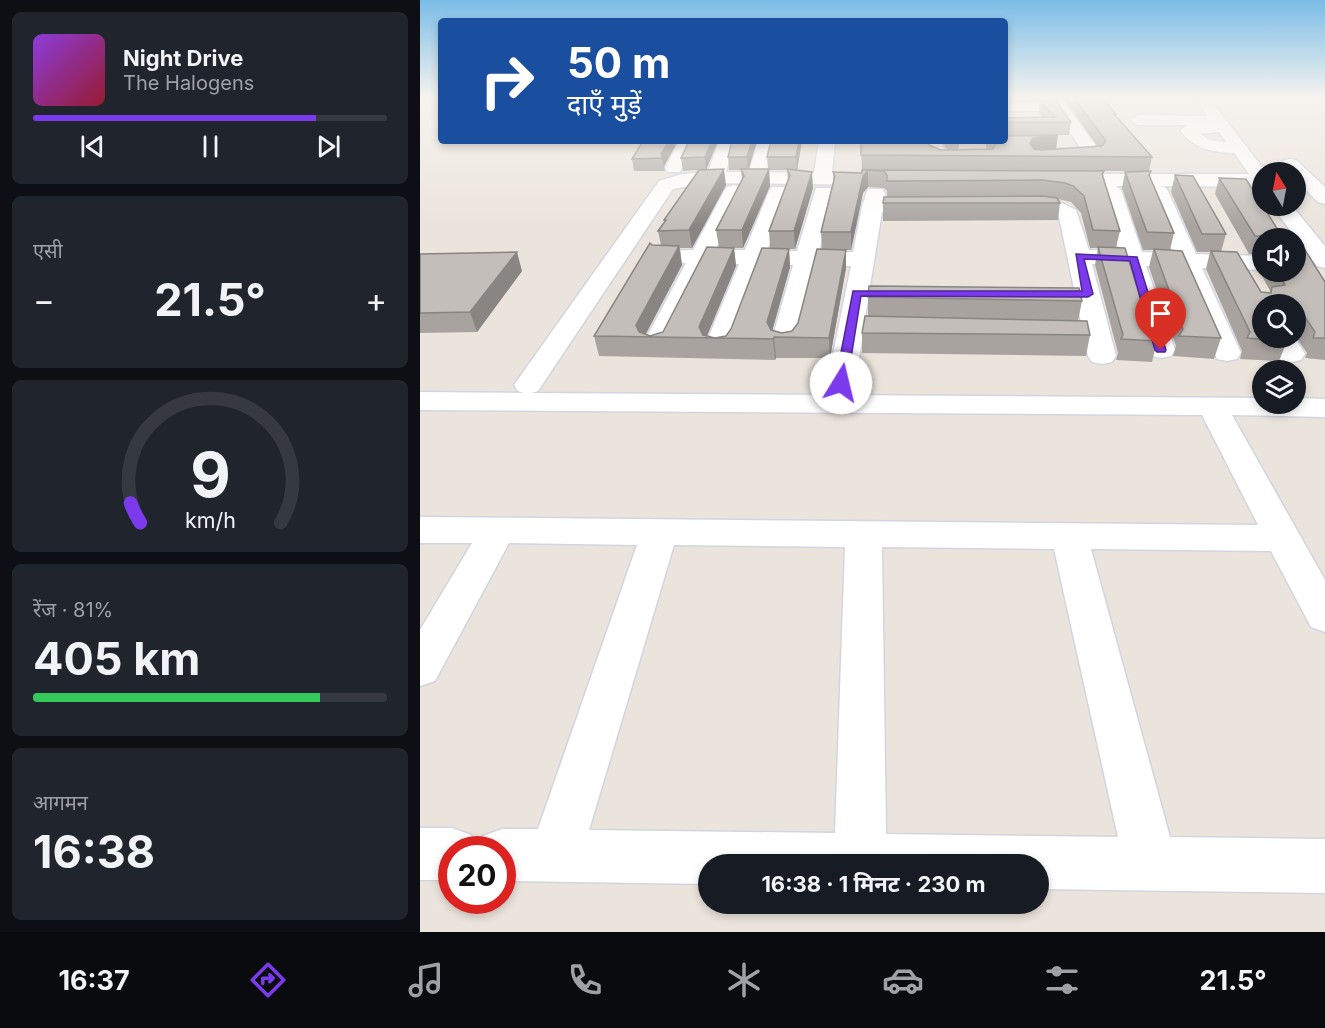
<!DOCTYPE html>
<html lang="hi">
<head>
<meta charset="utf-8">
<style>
	:root { --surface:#171b24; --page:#20242c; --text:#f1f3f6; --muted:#9ea1a6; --line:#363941; --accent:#7c3aed }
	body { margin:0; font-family:Inter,"Noto Sans Devanagari",sans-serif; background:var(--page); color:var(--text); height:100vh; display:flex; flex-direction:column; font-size:22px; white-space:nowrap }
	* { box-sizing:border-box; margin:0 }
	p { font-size:20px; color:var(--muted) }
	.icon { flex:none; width:33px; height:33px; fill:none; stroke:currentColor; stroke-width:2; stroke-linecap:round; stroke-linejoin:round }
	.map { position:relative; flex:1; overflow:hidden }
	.details { display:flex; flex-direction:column; gap:12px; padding:12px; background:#0d0f14; width:420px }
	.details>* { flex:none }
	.hud { position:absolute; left:18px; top:18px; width:570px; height:126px; border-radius:6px; box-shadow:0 3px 9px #0003; background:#1a4fa0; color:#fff; overflow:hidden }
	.needle { width:39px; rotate:350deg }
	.buttons { position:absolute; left:832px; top:162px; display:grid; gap:12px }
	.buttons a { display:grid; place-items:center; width:54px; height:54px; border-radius:50%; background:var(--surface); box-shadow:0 3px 9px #0003; font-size:30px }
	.speed { position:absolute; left:18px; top:836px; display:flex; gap:12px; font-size:30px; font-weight:700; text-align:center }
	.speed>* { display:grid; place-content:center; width:78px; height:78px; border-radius:50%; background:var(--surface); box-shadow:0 3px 9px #0003; line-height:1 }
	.speed .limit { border:9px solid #d22; background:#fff; color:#111 }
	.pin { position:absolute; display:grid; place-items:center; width:51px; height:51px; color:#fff; margin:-62px -26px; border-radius:50% 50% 50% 0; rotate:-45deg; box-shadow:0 0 6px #0007 }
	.pin .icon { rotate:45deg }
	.me { position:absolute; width:66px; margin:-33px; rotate:9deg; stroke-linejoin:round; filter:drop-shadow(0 0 4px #0008) }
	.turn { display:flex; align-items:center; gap:21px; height:126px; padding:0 30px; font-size:27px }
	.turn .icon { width:78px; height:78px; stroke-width:2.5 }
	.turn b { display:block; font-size:42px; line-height:51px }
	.big { font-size:45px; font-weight:700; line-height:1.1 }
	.details .card { flex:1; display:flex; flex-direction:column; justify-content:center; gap:9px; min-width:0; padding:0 21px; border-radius:9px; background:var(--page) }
	.details .dial { align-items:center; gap:0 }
	.dial svg { height:156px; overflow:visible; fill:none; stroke:var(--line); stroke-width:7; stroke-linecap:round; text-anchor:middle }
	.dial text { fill:var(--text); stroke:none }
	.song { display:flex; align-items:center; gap:18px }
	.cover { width:72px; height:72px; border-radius:9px; background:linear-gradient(135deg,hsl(270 70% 55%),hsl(350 70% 35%)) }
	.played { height:6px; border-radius:3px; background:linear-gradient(90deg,var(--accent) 80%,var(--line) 80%) }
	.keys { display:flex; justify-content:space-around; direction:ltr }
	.heat { display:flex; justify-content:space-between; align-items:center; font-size:33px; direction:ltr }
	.charge { height:9px; border-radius:4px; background:linear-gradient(90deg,#34c759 81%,var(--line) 0) }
	.trip { position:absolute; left:278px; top:854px; width:351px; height:60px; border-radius:30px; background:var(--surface); box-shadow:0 3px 9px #0003; font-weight:700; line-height:60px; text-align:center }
	.dock { display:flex; height:96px; justify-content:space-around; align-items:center; background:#090b0e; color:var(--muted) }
	.dock .icon { width:42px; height:42px }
	.dock .active { color:var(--accent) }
	.dock b { font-size:27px; color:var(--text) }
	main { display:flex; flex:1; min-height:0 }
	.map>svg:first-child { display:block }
</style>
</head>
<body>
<main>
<section class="details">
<div class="card">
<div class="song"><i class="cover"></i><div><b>Night Drive</b><p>The Halogens</p></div></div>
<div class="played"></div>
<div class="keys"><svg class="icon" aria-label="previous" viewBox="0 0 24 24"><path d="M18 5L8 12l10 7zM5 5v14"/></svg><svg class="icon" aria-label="pause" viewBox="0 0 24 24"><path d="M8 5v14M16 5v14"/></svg><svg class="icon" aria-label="next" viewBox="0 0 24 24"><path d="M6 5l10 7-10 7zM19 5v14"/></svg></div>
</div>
<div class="card"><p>एसी</p>
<div class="heat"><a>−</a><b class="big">21.5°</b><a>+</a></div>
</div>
<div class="card dial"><svg viewBox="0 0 100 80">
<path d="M14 69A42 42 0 1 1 86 69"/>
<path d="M14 69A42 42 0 0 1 9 59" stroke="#7c3aed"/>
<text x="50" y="56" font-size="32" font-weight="700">9</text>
<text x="50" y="72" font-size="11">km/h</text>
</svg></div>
<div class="card"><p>रेंज · 81%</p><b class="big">405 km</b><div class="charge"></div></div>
<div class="card"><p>आगमन</p><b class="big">16:38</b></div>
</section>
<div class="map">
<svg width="905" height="932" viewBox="0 0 905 932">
	<rect width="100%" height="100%" fill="#ebe4dc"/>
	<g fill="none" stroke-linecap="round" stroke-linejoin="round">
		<defs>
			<g id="minor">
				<polygon points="626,97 640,97 682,154 679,158 637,162 631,161 628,157 631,153 662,150 635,111 585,111 585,103 629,102"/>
				<path d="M 774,97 L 788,97 L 846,172 L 843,172 L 843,187 L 739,186 L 745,187 L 748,191 L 776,254 L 843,256 L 843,270 L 782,268 L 821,353 L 817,359 L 807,361 L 797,359 L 759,267 L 726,266 L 755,350 L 751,356 L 741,358 L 731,356 L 727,350 L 703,265 L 672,264 L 696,356 L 692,362 L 682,364 L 672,362 L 668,356 L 639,217 C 624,207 605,214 588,210 L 585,206 L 588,202 L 595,200 L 636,200 L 656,210 L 669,250 L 699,251 L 681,190 L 686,186 L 640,186 L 633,184 L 631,180 L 633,176 L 640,174 L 829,174 L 814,153 C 792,152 773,149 760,130 L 767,125 L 718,125 L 710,120 L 718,115 L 787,116 ZM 799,132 L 806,142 L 790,140 L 780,134 ZM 696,186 L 737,186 L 731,187 L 728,191 L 753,253 L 722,252 L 701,190 Z"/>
				<polygon points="259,141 275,141 260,172 248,172 245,168"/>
				<path d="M 299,141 L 315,141 L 306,172 L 333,172 L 330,168 L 338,141 L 354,141 L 348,168 L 344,172 L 394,173 L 399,141 L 415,141 L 412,173 L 459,173 L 466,175 L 468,179 L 466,183 L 459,185 L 289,183 L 253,189 L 122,385 L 118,391 L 112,393 L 843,398 L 843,404 L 876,404 L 876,398 L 905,399 L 905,417 L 812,415 L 905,580 L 905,632 L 891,627 L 851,551 L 671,549 L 750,837 L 905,839 L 905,893 L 618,889 L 618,864 L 288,864 L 288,884 L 82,881 L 82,849 L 58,849 L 63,836 L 82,829 L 118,829 L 217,545 L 89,543 L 15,681 L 0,686 L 0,630 L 52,543 L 0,543 L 0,517 L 838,525 L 782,415 L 0,410 L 0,392 L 103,393 L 98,391 L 94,385 L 239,181 L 262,174 L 288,172 ZM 254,545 L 425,547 L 415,833 L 169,830 ZM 462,547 L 634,549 L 698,837 L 466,834 Z"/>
				<polygon points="505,141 521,141 525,152 559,153 562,157 559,161 553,162 515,161 508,154"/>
				<polygon points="870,159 876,160 905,187 905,204 898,202 876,180 876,172 868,172 861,164 864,160"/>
				<polygon points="314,185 321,187 324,191 295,250 325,250 349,191 352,187 366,187 369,191 347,251 377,251 396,188 410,188 413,192 399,252 433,252 442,206 448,189 462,189 465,193 464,200 508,200 515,202 518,206 515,210 508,212 462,212 450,286 501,288 504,293 501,298 448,300 445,318 497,321 501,327 497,333 488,335 443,334 435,383 431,389 421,392 411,389 407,383 431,266 396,265 377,343 373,349 364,351 355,349 351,343 373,265 342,264 308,354 298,356 288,354 284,348 319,264 288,263 245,352 235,354 225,352 222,346 266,263 236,261 233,256 236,251 273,250 304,191 307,187"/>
				<polygon points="852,206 872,206 905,246 905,268 897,266"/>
				<polygon points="849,338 875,338 885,354 881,360 871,362 861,360"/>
				<polygon points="0,828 32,828 51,835 56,849 32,849 32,880 0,880"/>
			</g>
		</defs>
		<use href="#minor" stroke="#d2d5e1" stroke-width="3"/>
		<use href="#minor" fill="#fff" fill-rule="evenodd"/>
	</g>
	<g fill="#a8a39f" fill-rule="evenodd">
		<polygon points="606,97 625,97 625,100 608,100"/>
		<path d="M 643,97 L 681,97 L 696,114 L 696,116 L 732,157 L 729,171 L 730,177 L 754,233 L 750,250 L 801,338 L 794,359 L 753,356 L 756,346 L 729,267 L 733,250 L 723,250 L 702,188 L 705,172 L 728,171 L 684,171 L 683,178 L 700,231 L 696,247 L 730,330 L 737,341 L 732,362 L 696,360 L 698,353 L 675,265 L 678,248 L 670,248 L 661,213 L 651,202 L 638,199 L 640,203 L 638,220 L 463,221 L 463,203 L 467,197 L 467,191 L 464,188 L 448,187 L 443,193 L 431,250 L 426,250 L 426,268 L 410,358 L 356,358 L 355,360 L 179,356 L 174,336 L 232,245 L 241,245 L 238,231 L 244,222 L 244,220 L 279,170 L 263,171 L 261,158 L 298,141 L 286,170 L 306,185 L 272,248 L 260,248 L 262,265 L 226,334 L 230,336 L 243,332 L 299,247 L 296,230 L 322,180 L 321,170 L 309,170 L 308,157 L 337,141 L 329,169 L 348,169 L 347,157 L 382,141 L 377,170 L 371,170 L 393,188 L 375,249 L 369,249 L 370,267 L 352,330 L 362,333 L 372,331 L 378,323 L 402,249 L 401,232 L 413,182 L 413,172 L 442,173 L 441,141 L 509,145 L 521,150 L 527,150 L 522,141 L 539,141 L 539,150 L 566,149 L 566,141 L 585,141 L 585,118 L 622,117 L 619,113 L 620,101 L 651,122 L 649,135 L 637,135 L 636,149 L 628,150 L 677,146 ZM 349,170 L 367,170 L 368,182 L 349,231 L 350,248 L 311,329 L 306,336 L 295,338 L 287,336 L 316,266 L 314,248 L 323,248 L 350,186 Z"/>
		<polygon points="223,141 258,141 244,166 245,171 214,171 212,159"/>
		<polygon points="755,175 806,234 801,252 841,292 850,293 850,291 840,272 843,263 843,272 876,272 905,282 905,360 885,358 887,353 876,337 876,304 843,304 867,341 859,361 820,359 822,351 786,269 790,252 777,252 751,192"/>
		<polygon points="799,178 863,238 843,238 843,254 829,254 795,194"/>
		<polygon points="0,254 102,271 57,332 0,333"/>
		<polygon points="448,297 662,301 658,321 670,335 666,356 442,353 442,333 448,316"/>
	</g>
	<g fill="#888582">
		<polygon points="638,135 636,149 611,152 610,144 613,138"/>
		<polygon points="249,141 258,141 244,166 241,154"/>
		<polygon points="292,141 298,141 286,170 285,157"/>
		<polygon points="332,141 337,141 328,170 327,157"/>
		<polygon points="379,141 382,141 377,170 376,157"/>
		<polygon points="304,169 306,185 272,248 269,230"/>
		<polygon points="349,169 350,186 323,248 322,230"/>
		<polygon points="448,170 448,187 443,193 431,250 431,232 443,176"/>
		<polygon points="392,172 393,188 375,249 374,231"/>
		<polygon points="259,246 262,265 224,337 218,337 216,325"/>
		<polygon points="314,248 316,266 286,338 281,338 279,327"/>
		<polygon points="369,249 370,267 350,339 347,322"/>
		<polygon points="426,250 426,268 410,358 409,338"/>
		<polygon points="97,252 102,271 57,332 50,312"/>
		<polygon points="354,337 356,358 355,360 353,339"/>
	</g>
	<g fill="#c3beb9" stroke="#888582" stroke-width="1.5">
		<polygon points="653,97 681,97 696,114 694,114 732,157 441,155 441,141 508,141 509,145 521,150 573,149 577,142 577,141 585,141 585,136 638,135 613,138 610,144 614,149 621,150 682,146 686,141"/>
		<polygon points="620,101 636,101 651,122 586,122 585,124 585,118 635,117"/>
		<polygon points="223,141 249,141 241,154 243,158 212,159"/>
		<polygon points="269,141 292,141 285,157 261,158"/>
		<polygon points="312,141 332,141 327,157 308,157"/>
		<polygon points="351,141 379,141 376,157 347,157"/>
		<polygon points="304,169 269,230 238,231 246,220 244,220 279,170"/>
		<polygon points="321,169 349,169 322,230 296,230 324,176"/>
		<polygon points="367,169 392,172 374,231 349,231 370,175"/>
		<polygon points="442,170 684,171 682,174 700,231 673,230 664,196 653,186 645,183 622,180 467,181 467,175 464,171 448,170 443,176 431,232 401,232 415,176 413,172 442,173"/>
		<polygon points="731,171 729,175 754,233 727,232 705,172"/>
		<polygon points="755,175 773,176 806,234 782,234"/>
		<polygon points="799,178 826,179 863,238 851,238 851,236 835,236"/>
		<polygon points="622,196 637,198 640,203 463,203 464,197"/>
		<polygon points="230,243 232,245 259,246 216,325 219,332 230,336 243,332 287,247 314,248 279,327 283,335 295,338 306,336 311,329 342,248 369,249 347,322 351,330 362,333 372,331 378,323 397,249 426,250 409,338 354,337 353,339 174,336"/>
		<polygon points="678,247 705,248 730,330 737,341 701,339 703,335"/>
		<polygon points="734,249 762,251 801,338 759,336 763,329"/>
		<polygon points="876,250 885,250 905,282 905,338 893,338 895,332 885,317 876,316 876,304 843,304 843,338 865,338 867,341 827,338 830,332 791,251 817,252 841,292 851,293 852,287 865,285 857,272 876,272"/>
		<polygon points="97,252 50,312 0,313 0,254"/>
		<polygon points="449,286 659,288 662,301 448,297"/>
		<polygon points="445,316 667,321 670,335 442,333"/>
	</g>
	<linearGradient id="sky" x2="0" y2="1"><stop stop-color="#7bbce7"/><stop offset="0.43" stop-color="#f6f3ef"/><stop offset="1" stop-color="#f6f3ef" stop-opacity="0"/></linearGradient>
	<rect width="905" height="227" fill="url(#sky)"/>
	<polygon fill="#7c3aed" stroke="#51269a" stroke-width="1.5" points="656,254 717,257 746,350 745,352 737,352 735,350 710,261 664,259 673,294 668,297 441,296 427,383 421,386 415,383 433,291 662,291"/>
</svg>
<div class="buttons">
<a><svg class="needle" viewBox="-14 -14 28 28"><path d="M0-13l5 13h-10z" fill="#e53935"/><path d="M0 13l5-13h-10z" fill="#9ea1a6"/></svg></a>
<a><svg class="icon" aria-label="sound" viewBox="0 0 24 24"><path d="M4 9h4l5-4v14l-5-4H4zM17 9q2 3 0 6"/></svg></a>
<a><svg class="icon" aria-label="search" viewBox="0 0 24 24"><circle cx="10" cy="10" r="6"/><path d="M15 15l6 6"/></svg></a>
<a><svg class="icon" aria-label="layers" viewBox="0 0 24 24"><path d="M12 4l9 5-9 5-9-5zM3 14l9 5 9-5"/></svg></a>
</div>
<div class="speed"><div class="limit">20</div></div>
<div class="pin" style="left:741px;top:350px;background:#d93025"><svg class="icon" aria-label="arrive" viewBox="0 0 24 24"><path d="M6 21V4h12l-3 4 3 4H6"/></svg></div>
<svg class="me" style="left:421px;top:383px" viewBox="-20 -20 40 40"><circle r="19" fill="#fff"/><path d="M0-13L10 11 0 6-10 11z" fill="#7c3aed"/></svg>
<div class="trip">16:38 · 1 मिनट · 230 m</div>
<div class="hud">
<div class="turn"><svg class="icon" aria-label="right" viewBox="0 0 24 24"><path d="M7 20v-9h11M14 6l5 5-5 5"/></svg><div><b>50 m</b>दाएँ मुड़ें</div></div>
</div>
</div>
</main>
<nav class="dock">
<b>16:37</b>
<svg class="icon active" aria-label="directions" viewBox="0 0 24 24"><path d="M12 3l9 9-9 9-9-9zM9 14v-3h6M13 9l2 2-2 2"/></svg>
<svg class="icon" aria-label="music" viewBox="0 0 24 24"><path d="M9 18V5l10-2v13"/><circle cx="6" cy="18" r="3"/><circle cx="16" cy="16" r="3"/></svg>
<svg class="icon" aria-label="phone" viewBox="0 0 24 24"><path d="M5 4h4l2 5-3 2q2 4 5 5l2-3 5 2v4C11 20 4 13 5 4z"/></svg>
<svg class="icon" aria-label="climate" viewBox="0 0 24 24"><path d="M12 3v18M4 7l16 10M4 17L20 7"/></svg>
<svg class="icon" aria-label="car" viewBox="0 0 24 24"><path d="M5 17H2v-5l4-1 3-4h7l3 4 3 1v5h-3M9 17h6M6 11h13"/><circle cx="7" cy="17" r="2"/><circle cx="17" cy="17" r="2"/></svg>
<svg class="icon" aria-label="filters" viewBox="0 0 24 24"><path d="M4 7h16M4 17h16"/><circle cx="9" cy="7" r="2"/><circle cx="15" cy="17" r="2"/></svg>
<b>21.5°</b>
</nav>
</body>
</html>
